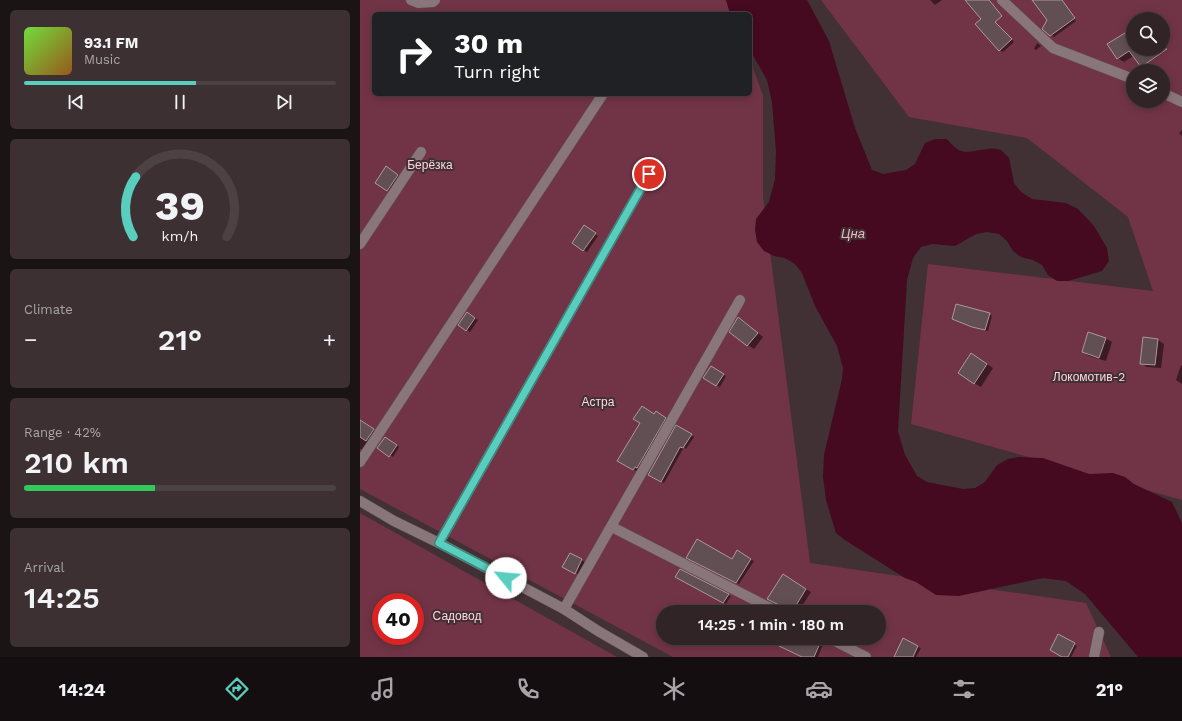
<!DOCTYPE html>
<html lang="en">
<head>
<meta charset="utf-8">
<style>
	:root { --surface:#312427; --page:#3d3033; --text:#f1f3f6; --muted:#a8a4a7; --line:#4c4144; --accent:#59cebe }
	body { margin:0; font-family:"Work Sans",sans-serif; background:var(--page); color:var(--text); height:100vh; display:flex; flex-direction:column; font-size:15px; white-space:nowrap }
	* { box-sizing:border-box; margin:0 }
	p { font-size:13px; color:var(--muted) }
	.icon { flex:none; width:22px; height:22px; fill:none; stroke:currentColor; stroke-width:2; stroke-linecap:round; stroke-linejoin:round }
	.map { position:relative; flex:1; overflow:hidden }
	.details { display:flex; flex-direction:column; gap:10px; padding:10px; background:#1b1415; width:360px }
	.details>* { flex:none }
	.top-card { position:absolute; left:12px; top:12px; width:380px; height:84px; border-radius:6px; box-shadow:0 2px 10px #0003,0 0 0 1px var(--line); background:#202124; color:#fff; overflow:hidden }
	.fabs { position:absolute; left:766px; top:12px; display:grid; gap:8px }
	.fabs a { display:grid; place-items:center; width:44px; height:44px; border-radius:50%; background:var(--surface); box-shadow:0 2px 10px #0003,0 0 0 1px var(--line); font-size:20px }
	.speed { position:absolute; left:12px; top:593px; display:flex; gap:8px; font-size:20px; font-weight:700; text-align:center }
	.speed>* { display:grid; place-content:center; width:52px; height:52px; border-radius:50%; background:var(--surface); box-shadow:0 2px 10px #0003,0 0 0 1px var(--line); line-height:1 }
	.speed .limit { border:6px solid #d22; background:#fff; color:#111 }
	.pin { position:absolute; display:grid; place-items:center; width:34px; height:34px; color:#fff; margin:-17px; border:2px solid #fff; border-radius:50%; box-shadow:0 1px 4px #0007 }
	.me { position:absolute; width:44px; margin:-22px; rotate:298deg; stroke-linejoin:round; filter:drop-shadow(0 0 3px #0008) }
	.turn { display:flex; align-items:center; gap:14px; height:84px; padding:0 16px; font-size:18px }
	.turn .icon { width:52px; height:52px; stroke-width:2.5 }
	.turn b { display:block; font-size:28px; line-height:34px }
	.big { font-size:30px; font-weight:600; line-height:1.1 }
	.details .tile { flex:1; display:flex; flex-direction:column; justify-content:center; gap:6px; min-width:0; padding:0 14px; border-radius:6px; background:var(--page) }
	.details .dial { align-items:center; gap:0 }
	.dial svg { height:104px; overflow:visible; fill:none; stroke:var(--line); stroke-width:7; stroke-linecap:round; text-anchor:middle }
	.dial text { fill:var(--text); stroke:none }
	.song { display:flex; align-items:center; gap:12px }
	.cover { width:48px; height:48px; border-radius:6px; background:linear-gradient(135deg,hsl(100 70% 55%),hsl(30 70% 35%)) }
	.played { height:4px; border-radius:2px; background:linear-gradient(90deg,var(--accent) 55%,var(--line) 55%) }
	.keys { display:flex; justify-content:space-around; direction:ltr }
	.heat { display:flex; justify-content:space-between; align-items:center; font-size:22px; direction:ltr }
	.charge { height:6px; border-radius:3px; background:linear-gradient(90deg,#34c759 42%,var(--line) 0) }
	.trip { position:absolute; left:296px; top:605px; width:230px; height:40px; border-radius:20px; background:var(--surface); box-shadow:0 2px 10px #0003,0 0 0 1px var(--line); font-weight:600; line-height:40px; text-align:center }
	.dock { display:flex; height:64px; justify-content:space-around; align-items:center; background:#140e10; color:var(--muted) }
	.dock .icon { width:28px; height:28px }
	.dock .selected { color:var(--accent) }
	.dock b { font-size:18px; color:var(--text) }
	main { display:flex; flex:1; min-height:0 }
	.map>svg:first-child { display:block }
</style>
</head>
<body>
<main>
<section class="details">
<div class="tile">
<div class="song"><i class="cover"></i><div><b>93.1 FM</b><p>Music</p></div></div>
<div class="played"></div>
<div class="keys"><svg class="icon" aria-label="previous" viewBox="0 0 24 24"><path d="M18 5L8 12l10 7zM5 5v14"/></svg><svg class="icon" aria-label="pause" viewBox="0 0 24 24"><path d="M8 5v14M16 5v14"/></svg><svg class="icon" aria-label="next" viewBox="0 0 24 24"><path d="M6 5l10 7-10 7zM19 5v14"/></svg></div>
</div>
<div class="tile dial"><svg viewBox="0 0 100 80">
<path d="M14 69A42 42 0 1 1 86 69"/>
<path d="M14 69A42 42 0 0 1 16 23" stroke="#59cebe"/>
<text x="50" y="56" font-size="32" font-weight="700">39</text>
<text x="50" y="72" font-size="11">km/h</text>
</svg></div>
<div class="tile"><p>Climate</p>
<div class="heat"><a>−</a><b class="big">21°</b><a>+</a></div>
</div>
<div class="tile"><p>Range · 42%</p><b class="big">210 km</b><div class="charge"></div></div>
<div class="tile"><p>Arrival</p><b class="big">14:25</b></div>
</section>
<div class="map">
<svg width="822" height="657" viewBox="0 0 822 657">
	<rect width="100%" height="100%" fill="#413034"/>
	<g fill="#713446" fill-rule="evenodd">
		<path d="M 0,0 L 370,0 L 374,14 L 14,14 L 14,94 L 390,94 L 390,59 L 403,96 L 403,197 L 450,563 L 726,603 L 751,657 L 313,657 L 0,489 ZM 303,612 L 519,612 L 519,638 L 303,638 Z"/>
		<path d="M 461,0 L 822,0 L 822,500 L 551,424 L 568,264 L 793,291 L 768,217 L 667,138 L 549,117 ZM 773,19 L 803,19 L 803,49 L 773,49 ZM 773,71 L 803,71 L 803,101 L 773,101 Z"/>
		<path d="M 0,513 L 257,657 L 0,657 ZM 21,602 L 55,602 L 55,636 L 21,636 Z"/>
	</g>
	<path fill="#450920" d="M 366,0 L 447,0 L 469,41 L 495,128 L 512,170 L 523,174 L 546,170 L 555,164 L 565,143 L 575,139 L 587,139 C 602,158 607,151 628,149 C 632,148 637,149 641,150 L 649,158 L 654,183 L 661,192 L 672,199 L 706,203 L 718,209 L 734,226 L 747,248 L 749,261 L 742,271 L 708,281 L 697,281 L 688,275 L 682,265 L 673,260 L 661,257 L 653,251 L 647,241 L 639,234 L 627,232 L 616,234 L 595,246 L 572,244 L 561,247 L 553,258 L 547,280 L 538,431 L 545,455 L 557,476 L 567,482 L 603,489 L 615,488 L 625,482 L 637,465 L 648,459 L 658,457 L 683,458 L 729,474 L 753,473 L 765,477 L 774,484 L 812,502 L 822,523 L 822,657 L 778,657 L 725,594 L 706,581 L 683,578 L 599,596 L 576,595 L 556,582 L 545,578 L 485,540 L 476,533 L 466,500 L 463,477 L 464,455 L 482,379 L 483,368 L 477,346 L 455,306 L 442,273 L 435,264 L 425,258 L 414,256 L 404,251 L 397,242 L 395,230 L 396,219 L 409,202 L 415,179 L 416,152 L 412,102 L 407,80 L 390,50 L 390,14 L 370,14 Z"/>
	<g fill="#0007">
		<polygon points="570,0 582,0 575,5"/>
		<polygon points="676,0 700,0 716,21 694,37 684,29 688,20"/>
		<polygon points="631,17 654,42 643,52 640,50 616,24"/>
		<polygon points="769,31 773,34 773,49 784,49 764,62 757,58"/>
		<polygon points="677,43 681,46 676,50 674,49"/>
		<polygon points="822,130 822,136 819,133"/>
		<polygon points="30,169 41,177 30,192 16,182"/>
		<polygon points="224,227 238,236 227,252 213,243"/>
		<polygon points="629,314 632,316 628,331 616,328 596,320"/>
		<polygon points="110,315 118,320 110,332 100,325"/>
		<polygon points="379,318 385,322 403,337 394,349 388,345"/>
		<polygon points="745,338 752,342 746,361 729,356 723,352"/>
		<polygon points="798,340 804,344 801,368 787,367 781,363"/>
		<polygon points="618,358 633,368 621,387 614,383"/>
		<polygon points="821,365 822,366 822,384 816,380"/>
		<polygon points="351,367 366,376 360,387 345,377"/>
		<polygon points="296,413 308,420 280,469 278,468 276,471 259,461"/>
		<polygon points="0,422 20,434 7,453 0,449"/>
		<polygon points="317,426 334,437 326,449 324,447 304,483 289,474"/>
		<polygon points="25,438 39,447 33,457 18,448"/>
		<polygon points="378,552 394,561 379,584 328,557 372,561"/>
		<polygon points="210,554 225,562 218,574 203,567"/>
		<polygon points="320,570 371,596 366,604 317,576"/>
		<polygon points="423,575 451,592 438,612 425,612"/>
		<polygon points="386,604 402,612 381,612"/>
		<polygon points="480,605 493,612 476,612"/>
		<polygon points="698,636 717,646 711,657 704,657"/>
		<polygon points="424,638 451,638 463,644 458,657 443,657"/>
		<polygon points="543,640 561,648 556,657 543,657"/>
	</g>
	<g fill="#624f53" stroke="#ac989c">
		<polygon points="605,0 629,0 642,16 635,22 652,39 639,51 615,24 621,19"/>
		<polygon points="672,0 702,0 715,18 690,36 682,29 687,20"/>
		<polygon points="773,28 772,49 807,49 781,67 769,51 757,59 747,44"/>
		<polygon points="26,166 38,175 27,191 15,183"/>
		<polygon points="224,225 236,233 223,251 212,243"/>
		<polygon points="596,304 630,313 625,330 612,327 592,319"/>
		<polygon points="107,312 115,318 106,331 98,325"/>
		<polygon points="378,317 398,333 387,346 369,332"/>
		<polygon points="728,332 746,338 739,358 722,352"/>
		<polygon points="783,337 798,339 795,365 780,364"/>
		<polygon points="611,353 627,364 614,384 598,373"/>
		<polygon points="351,366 364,374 356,386 343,378"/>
		<polygon points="282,406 294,414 296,411 306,418 277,468 275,467 273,470 257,461 280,423 273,419"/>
		<polygon points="0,420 14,429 6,441 0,437"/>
		<polygon points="316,425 332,434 323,448 320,447 301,482 288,475"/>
		<polygon points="25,437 37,445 29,457 17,448"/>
		<polygon points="337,539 372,559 377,550 391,559 376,583 326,558"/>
		<polygon points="210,553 222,559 215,574 202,567"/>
		<polygon points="320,569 369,594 363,603 315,577"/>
		<polygon points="423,574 446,589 432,612 424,612 424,609 421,606 407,599"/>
		<polygon points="698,634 715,643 708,657 702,657 690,650"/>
		<polygon points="423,638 453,638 461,641 454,657 442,657 419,646"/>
		<polygon points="543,638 558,646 553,657 534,657"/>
	</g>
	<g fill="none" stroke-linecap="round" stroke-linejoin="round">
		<defs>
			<g id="lane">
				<polyline points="51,0 58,3 73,2 75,0"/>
				<polyline points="642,0 693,48 773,79"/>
				<polyline points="803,93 822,102"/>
				<polyline points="0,244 61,152"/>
				<polyline points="0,462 243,94"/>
				<polyline points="252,527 418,612"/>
				<polyline points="79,543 289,174"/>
				<polyline points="204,609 380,300"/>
				<polyline points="469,638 506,657"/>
				<polyline points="734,657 739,632"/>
			</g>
			<polyline id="secondary" points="0,501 34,521 79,543 204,609 238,631 283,657"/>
		</defs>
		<use href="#lane" stroke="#5d4f52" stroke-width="11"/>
		<use href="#secondary" stroke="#5d4f52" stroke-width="11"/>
		<use href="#lane" stroke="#89767a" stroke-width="10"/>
		<use href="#secondary" stroke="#89767a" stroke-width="10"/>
	</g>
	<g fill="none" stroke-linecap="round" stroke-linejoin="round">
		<defs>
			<polyline id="route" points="146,578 79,543 289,174"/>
		</defs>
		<use href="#route" stroke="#3a867c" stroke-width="10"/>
		<use href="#route" stroke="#59cebe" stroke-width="7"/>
	</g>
	<g text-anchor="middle" stroke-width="4" stroke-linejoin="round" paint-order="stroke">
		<g font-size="12" fill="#fed5de" stroke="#413034">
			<text x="70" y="169">Берёзка</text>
			<text x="729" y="381">Локомотив-2</text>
			<text x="238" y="406">Астра</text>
			<text x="97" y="620">Садовод</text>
		</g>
		<g font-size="13" font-style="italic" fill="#f3b7c5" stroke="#413034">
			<text x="493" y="238">Цна</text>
		</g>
	</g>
</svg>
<div class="fabs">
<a><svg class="icon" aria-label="search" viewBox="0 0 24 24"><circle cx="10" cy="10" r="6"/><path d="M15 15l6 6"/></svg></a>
<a><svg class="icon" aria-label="layers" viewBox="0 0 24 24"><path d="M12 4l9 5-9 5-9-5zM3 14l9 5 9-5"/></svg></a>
</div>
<div class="speed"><div class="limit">40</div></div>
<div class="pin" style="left:289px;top:174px;background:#d93025"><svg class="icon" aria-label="arrive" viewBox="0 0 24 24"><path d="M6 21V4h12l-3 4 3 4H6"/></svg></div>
<svg class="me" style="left:146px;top:578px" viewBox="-20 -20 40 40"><circle r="19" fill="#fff"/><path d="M0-13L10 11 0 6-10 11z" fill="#59cebe"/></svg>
<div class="trip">14:25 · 1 min · 180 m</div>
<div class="top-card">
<div class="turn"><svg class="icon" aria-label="right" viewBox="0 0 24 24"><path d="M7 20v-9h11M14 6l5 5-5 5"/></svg><div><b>30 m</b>Turn right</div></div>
</div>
</div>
</main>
<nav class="dock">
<b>14:24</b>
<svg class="icon selected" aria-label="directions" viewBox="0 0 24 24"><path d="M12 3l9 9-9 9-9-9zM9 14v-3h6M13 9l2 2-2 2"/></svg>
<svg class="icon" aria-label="music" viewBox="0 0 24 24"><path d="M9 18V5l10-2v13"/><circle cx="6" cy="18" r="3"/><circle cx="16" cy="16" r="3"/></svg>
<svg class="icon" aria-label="phone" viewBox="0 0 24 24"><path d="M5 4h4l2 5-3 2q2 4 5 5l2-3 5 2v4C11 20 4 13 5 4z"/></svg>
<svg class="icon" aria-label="climate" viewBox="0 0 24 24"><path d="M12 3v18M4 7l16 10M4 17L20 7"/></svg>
<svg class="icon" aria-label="car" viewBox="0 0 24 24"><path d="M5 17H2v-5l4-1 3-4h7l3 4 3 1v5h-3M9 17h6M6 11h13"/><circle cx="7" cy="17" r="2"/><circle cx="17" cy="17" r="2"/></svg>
<svg class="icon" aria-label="filters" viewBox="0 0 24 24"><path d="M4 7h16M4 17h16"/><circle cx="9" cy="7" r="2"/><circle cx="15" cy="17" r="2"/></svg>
<b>21°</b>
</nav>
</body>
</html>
